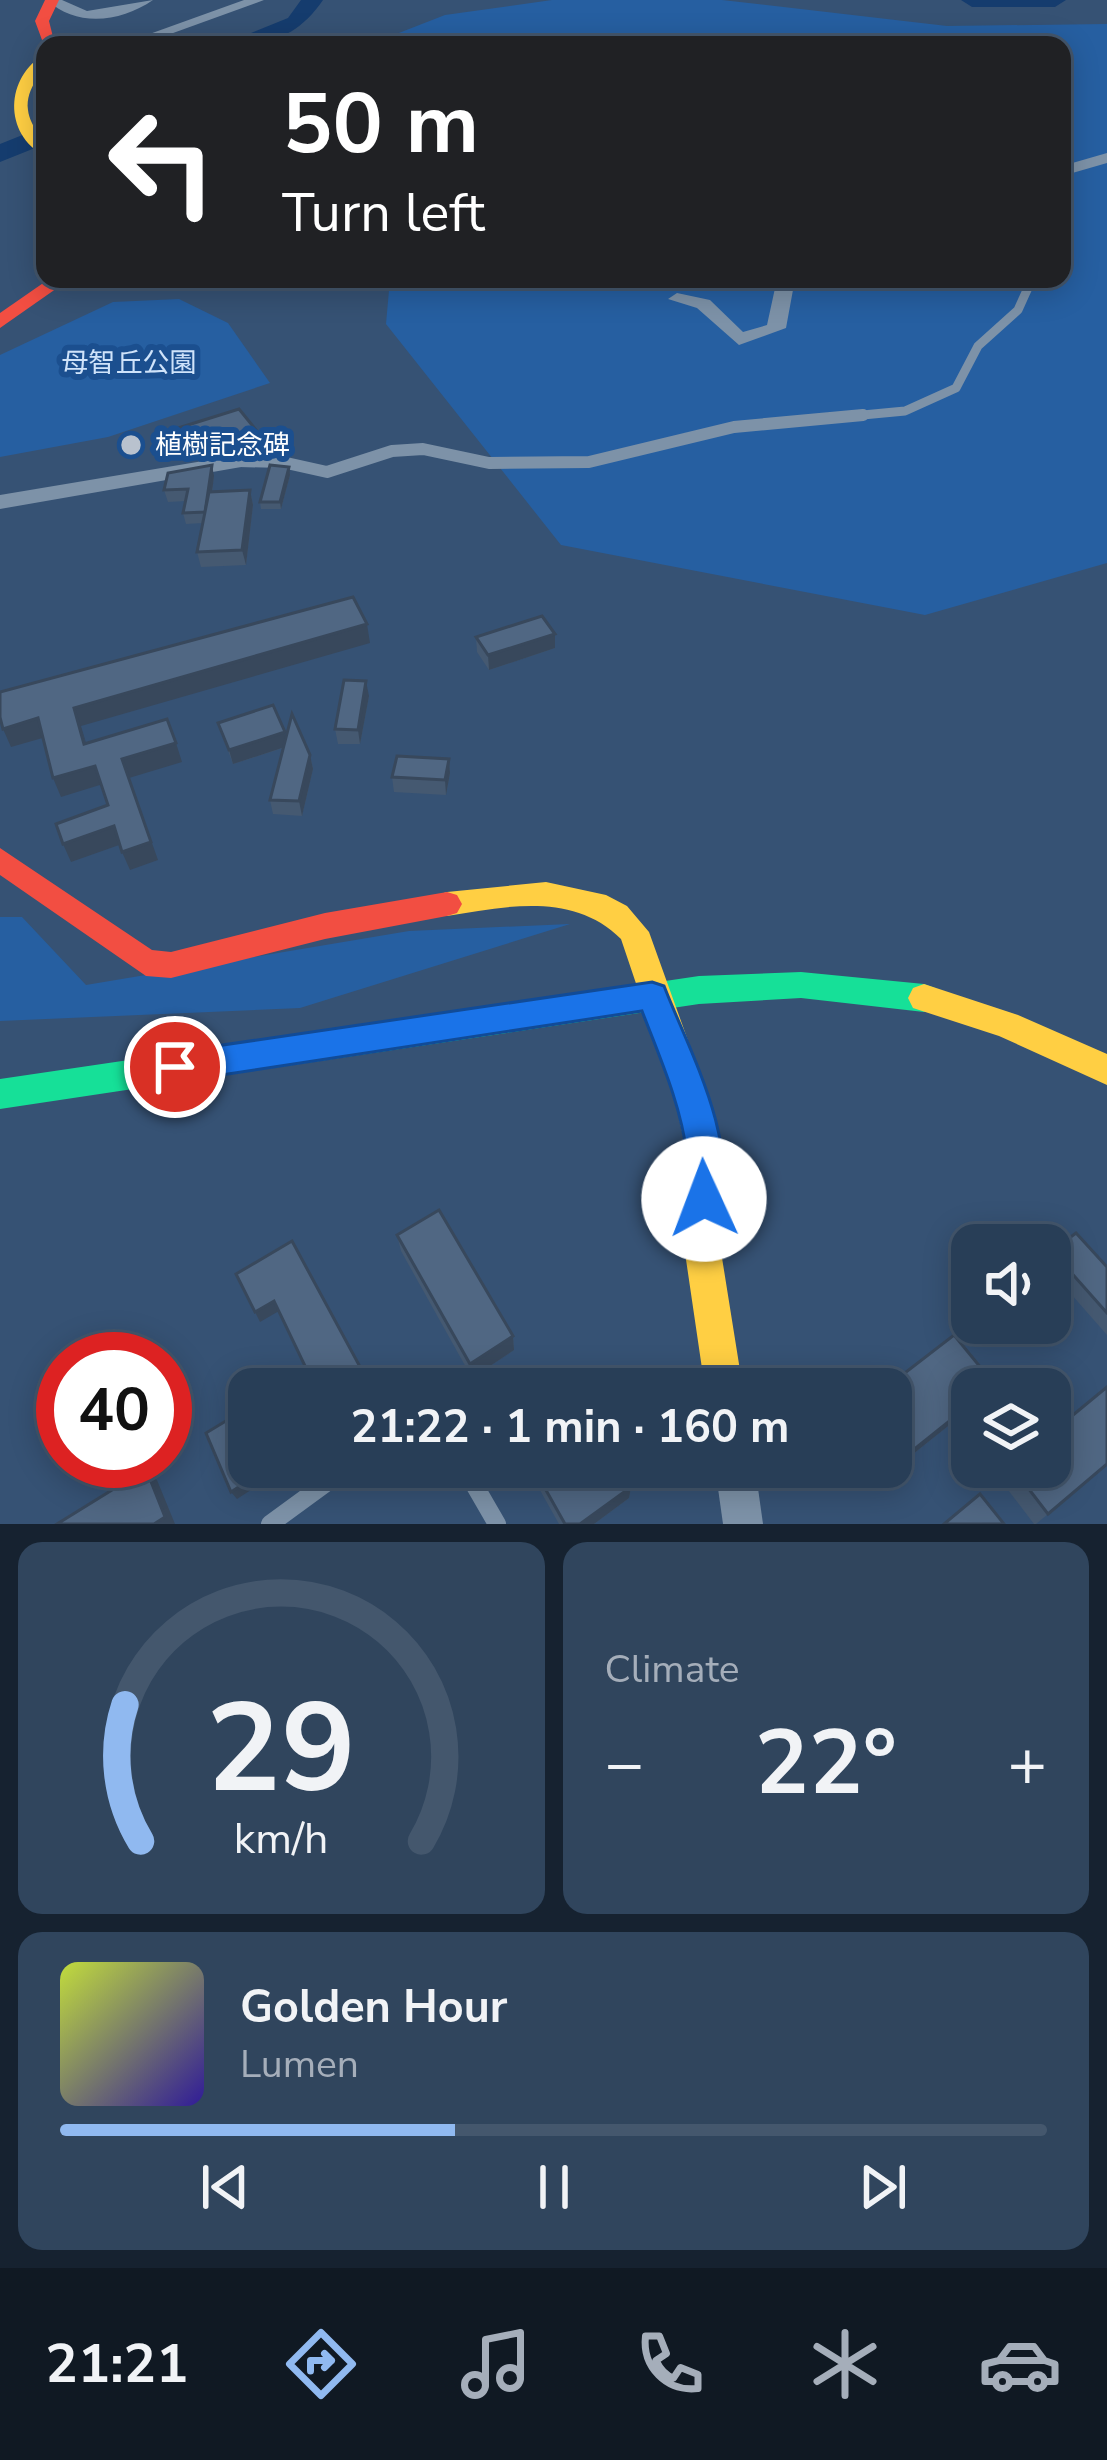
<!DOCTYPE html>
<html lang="en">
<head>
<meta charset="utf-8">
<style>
	:root { --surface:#283e57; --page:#30455d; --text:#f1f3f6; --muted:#a5aeba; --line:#44576d; --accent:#90b9f0 }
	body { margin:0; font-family:"Nunito Sans","Noto Sans JP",sans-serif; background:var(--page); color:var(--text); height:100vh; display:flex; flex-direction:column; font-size:45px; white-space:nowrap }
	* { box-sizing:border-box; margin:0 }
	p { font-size:39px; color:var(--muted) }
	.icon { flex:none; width:66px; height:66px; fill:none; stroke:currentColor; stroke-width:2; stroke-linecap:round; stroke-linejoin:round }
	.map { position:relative; height:1524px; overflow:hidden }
	.panel { display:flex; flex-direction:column; gap:18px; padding:18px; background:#162230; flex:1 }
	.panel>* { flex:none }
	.top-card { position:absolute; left:36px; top:36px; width:1035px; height:252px; border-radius:24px; box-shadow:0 6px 30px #0003,0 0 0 3px var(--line); background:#202124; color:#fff; overflow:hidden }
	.buttons { position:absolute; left:951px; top:1224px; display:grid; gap:24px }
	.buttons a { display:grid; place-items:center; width:120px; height:120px; border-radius:24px; background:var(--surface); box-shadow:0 6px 30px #0003,0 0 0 3px var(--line); font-size:60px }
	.speed { position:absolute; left:36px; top:1332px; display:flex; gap:24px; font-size:60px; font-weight:700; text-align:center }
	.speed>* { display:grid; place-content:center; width:156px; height:156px; border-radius:50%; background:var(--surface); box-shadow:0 6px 30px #0003,0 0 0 3px var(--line); line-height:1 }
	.speed .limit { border:18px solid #d22; background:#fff; color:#111 }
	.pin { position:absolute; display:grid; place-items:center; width:102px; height:102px; color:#fff; margin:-51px; border:6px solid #fff; border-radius:50%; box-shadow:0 3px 12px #0007 }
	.me { position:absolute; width:132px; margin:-66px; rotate:358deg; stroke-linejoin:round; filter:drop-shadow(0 0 9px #0008) }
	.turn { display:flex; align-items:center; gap:42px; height:252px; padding:0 48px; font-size:54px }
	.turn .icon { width:156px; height:156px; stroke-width:2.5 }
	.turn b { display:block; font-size:84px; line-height:102px }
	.big { font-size:90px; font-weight:700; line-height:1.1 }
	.panel .tile { flex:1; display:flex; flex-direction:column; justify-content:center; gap:18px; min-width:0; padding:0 42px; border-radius:24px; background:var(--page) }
	.panel .dial { align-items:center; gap:0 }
	.dial svg { height:312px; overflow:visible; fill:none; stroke:var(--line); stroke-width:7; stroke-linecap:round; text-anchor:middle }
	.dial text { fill:var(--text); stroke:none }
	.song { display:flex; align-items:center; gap:36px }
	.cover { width:144px; height:144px; border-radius:18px; background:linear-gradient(135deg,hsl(70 70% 55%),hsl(250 70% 35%)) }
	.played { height:12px; border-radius:6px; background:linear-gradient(90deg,var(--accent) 40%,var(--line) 40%) }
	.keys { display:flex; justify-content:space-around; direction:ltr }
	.heat { display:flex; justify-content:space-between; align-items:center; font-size:66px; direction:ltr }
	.panel .tiles { flex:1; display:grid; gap:18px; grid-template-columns:1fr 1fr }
	.tile:last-child { grid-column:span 2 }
	.trip { position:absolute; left:228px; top:1368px; width:684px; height:120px; border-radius:24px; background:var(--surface); box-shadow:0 6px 30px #0003,0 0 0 3px var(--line); font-weight:700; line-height:120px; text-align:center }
	.tabs { display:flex; height:192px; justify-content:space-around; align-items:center; background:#101923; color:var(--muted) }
	.tabs .icon { width:84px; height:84px }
	.tabs .selected { color:var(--accent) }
	.tabs b { font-size:54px; color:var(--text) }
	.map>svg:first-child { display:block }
</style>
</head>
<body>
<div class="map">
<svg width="1107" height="1524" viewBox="0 0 1107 1524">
	<rect width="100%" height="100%" fill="#365274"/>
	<g fill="#265fa1">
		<polygon points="552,0 722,0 947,26 1107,24 1107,563 925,615 561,545 386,324 390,279 1062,279 1062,45 368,45 445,15"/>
		<polygon points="179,299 228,323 270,383 108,437 0,457 0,355 113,302"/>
		<polygon points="0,917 22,917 86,985 409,931 570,924 300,1008 0,1021"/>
	</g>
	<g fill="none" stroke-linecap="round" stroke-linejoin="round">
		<g fill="#153c6e" fill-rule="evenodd">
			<path d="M 301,0 L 323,0 C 296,39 268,45 221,45 L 288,18 Z"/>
			<polygon points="961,0 1066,0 1055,7 972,7"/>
			<polygon points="45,126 45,144 0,162 0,144"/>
		</g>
		<polyline stroke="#7d92a8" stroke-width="9" points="831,418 905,411 956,388 978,346 1018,310 1032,279"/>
		<polyline stroke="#7d92a8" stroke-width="12" points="239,461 282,462 327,472 392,451 423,449 489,463 589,462 734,427 863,415"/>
		<g stroke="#7d92a8" stroke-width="18">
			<polyline points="464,1467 497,1524"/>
			<polyline points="270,1524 348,1467"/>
		</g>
		<g fill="#7d92a8" fill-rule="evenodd">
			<path d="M 47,0 L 62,0 L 87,11 L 153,0 C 121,22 77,28 47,0 Z"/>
			<polygon points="244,0 264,0 140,45 119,45"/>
			<polygon points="651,33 724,45 651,41 566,45"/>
			<polygon points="1107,153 1107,163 1062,176 1062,166"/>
			<polygon points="51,279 204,279 195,284 58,287 52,286"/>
			<polygon points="777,279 795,279 786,328 739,345 697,308 668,299 677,293 710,300 743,332 767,325"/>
			<polygon points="239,455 247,456 247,466 0,509 0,495"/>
			<polygon points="715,1467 755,1467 763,1524 723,1524"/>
		</g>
		<polygon fill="#16e098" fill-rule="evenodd" points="801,972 924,984 935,988 940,998 935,1008 924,1012 801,998 699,1004 0,1109 0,1079 699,976"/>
		<g fill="#ffcf43" fill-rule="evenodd">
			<path d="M 45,54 C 45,74 25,87 28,110 C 30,128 45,137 45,156 C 3,134 5,77 45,54 Z"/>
			<path d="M 546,882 L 606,895 L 627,906 L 649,932 L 709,1099 L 722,1159 L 719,1239 L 743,1389 L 705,1389 L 683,1239 L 688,1159 L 675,1099 L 621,939 C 574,892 507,906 447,916 L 437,913 L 432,904 L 437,895 L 447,892 Z"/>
			<polygon points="924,984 1018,1015 1107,1054 1107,1085 999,1036 913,1008 908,998 913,988"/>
		</g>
		<g fill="#f24e42" fill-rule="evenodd">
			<polygon points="45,0 59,0 49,21 55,45 45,48 35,21"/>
			<polygon points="49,279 70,279 0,328 0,313"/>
			<polygon points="0,848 152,950 171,952 325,913 447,892 457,895 462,904 457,913 447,916 325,939 171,978 146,976 0,875"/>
		</g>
	</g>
	<g fill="#455971">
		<polygon points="289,467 290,475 281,509 261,509 260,502"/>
		<polygon points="214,476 212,492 250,490 253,505 246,565 201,567 197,552 203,523 186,524 183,513 186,501 168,502 164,490"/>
		<polygon points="476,637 555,648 489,670 477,652"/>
		<polygon points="369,696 360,744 338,744 335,729"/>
		<polygon points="218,723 286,737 310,755 313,769 302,816 273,814 270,800 283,748 233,764"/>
		<polygon points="449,759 450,773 446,795 394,792 392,777"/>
		<polygon points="397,1235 513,1336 514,1350 472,1378 401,1251"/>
		<polygon points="1052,1251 1107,1267 1107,1335 1050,1270 1050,1254"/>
		<polygon points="972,1389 972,1407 868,1490 851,1467 891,1467"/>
		<polygon points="527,1467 619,1467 631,1487 629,1498 594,1524 559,1524"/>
		<polygon points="1011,1467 1048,1514 1036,1524 1034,1524 999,1478"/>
	</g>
	<g fill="#38485c">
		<polygon points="256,430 257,437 186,459 184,452"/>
		<polygon points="212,465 214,476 208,523 205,512"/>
		<polygon points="289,467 290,475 281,509 280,502"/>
		<polygon points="250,490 253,505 246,565 242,550"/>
		<polygon points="367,624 370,643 81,726 92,763 74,708"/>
		<polygon points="555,634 555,648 489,670 488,655"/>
		<polygon points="366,681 369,696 360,744 358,730"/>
		<polygon points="38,718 46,737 11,747 3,729"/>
		<polygon points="285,732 288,746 233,764 229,750"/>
		<polygon points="176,743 182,762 129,778 158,860 130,870 122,852 122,759"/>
		<polygon points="310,755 313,769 302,816 299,801"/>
		<polygon points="449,759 450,773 446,795 445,780"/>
		<polygon points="95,766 103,784 61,797 53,778"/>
		<polygon points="114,826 122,844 71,862 63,844"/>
		<polygon points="274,1301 279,1311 260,1322 255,1312"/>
		<polygon points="513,1336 514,1350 472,1378 470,1364"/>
		<polygon points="972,1403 972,1407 868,1490 877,1479"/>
		<polygon points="269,1467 287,1467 237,1499 231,1492"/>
		<polygon points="146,1469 157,1480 175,1524 154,1524"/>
		<polygon points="631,1487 629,1498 594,1524 580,1524"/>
	</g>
	<g fill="#506783" stroke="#38485c" stroke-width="3">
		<polygon points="239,409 256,430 184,452 172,430"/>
		<polygon points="212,465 205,512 183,513 188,489 164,490 168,473"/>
		<polygon points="270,465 289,467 280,502 260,502"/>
		<polygon points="250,490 242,550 197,552 209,492"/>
		<polygon points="353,597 367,624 74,708 84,744 167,719 176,743 122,759 151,842 122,852 114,826 63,844 56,824 108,805 95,766 53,778 38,718 3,729 0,717 0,692"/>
		<polygon points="542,616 555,634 488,655 476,637"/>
		<polygon points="344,680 366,681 358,730 335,729"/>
		<polygon points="273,705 285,732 229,750 218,723"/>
		<polygon points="292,714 310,755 299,801 270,800"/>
		<polygon points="397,756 449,759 445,780 392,777"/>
		<polygon points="439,1210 513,1336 470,1364 397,1235"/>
		<polygon points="1076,1233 1107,1267 1107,1313 1052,1251"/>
		<polygon points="292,1241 372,1389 316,1389 274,1301 255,1312 236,1274"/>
		<polygon points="954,1335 995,1385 990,1389 972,1389 972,1403 877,1479 868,1467 891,1467 891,1389 884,1389"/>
		<polygon points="567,1381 572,1389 555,1389"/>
		<polygon points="1107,1387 1107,1464 1048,1514 1012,1467 1050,1467 1050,1434"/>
		<polygon points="249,1407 249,1467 269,1467 231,1492 206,1433"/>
		<polygon points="533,1467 619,1467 631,1487 580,1524 565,1524"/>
		<polygon points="146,1469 165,1517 154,1524 57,1524"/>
		<polygon points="980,1494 1004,1524 944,1524"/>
	</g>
	<path fill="#1a73e8" stroke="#114b97" stroke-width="3" d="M 652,982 L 664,986 L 668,996 C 691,1053 742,1150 716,1211 L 704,1216 L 691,1211 C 683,1192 690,1175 687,1155 C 681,1105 660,1058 642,1011 L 175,1082 L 164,1078 L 159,1067 L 164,1057 L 175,1052 Z"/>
	<circle fill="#b9c2ce" stroke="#1b4f8f" stroke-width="4.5" cx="131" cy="445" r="12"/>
	<g text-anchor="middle" stroke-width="12" stroke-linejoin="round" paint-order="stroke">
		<g font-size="27" fill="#cfe3fa" stroke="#1b4f8f">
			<text x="129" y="372">母智丘公園</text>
		</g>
		<g font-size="27" fill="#fff" stroke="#1b4f8f" text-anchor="start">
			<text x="155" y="454">植樹記念碑</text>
		</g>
	</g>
</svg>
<div class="buttons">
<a><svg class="icon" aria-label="sound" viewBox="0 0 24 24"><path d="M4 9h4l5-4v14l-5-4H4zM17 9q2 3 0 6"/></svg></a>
<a><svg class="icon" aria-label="layers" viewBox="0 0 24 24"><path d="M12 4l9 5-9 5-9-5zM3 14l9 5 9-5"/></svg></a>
</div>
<div class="speed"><div class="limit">40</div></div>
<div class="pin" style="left:175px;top:1067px;background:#d93025"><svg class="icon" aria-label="arrive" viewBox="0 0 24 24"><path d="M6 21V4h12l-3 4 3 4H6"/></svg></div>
<svg class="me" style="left:704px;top:1199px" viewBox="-20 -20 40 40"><circle r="19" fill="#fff"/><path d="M0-13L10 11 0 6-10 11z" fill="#1a73e8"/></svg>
<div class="trip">21:22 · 1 min · 160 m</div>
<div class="top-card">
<div class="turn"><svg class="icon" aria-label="left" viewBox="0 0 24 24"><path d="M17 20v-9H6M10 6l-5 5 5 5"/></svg><div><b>50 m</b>Turn left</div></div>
</div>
</div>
<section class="panel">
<div class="tiles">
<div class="tile dial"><svg viewBox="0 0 100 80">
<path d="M14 69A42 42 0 1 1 86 69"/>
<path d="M14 69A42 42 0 0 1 10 34" stroke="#90b9f0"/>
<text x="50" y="56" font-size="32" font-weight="700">29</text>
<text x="50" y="72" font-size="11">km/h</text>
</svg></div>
<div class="tile"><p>Climate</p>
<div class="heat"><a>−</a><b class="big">22°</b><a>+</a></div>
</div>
<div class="tile">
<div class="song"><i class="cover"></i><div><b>Golden Hour</b><p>Lumen</p></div></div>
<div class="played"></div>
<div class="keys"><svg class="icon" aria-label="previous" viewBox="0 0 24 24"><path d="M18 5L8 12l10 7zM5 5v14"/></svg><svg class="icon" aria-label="pause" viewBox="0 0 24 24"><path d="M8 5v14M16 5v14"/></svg><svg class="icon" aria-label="next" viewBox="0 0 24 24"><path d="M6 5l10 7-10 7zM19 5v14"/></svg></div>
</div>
</div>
</section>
<nav class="tabs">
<b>21:21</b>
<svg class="icon selected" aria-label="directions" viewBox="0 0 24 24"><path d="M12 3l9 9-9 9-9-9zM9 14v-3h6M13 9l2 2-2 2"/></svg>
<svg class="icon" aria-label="music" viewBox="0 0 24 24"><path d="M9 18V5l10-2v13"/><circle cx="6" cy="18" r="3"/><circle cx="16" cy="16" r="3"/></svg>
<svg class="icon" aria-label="phone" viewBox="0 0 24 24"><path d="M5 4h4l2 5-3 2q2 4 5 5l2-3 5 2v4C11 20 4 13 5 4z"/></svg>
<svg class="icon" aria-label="climate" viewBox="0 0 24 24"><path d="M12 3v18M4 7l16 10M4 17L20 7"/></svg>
<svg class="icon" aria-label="car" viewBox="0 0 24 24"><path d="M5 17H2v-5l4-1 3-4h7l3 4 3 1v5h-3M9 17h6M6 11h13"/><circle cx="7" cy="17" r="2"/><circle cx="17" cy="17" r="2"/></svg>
</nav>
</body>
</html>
